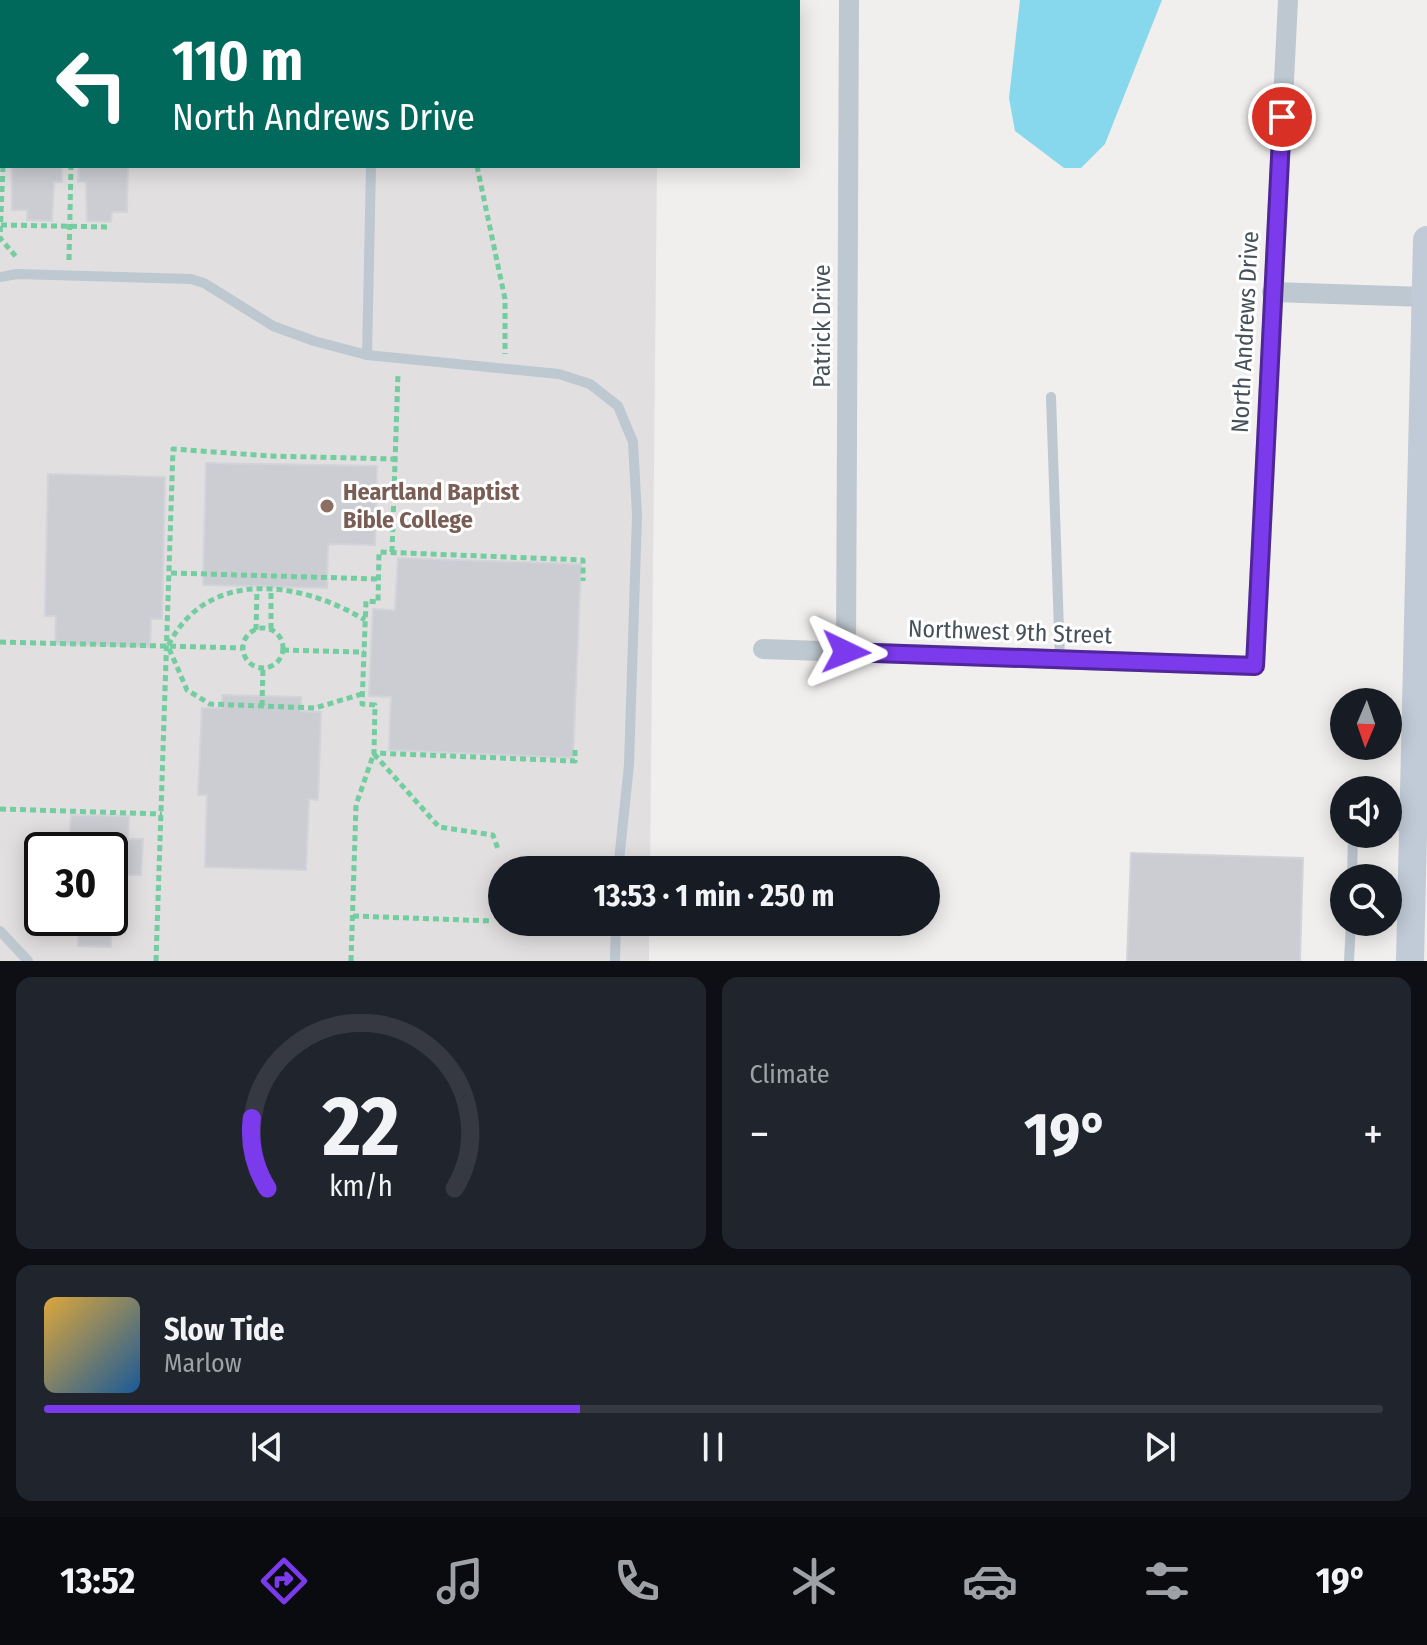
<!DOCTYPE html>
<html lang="en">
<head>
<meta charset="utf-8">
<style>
	:root { --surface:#171b24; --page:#20242c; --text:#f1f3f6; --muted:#9ea1a6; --line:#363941; --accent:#7c3aed }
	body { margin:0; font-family:"Fira Sans Condensed",sans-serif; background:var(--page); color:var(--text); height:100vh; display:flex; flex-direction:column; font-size:30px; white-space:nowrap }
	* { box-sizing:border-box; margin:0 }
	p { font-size:26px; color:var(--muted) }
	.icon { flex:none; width:44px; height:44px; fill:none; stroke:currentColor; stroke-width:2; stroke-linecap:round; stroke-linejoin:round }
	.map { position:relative; height:961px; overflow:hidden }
	.drawer { display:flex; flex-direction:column; gap:16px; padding:16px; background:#0d0f14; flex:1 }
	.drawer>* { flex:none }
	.top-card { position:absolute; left:0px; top:0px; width:800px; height:168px; box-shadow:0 4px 20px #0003; background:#00695c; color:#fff; overflow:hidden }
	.needle { width:52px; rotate:182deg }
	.buttons { position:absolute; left:1330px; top:688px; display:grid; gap:16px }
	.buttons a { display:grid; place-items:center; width:72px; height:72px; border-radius:50%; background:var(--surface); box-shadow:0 4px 20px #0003; font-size:40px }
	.speed { position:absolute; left:24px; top:832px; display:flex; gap:16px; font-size:40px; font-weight:700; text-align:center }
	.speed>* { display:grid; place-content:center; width:104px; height:104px; border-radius:50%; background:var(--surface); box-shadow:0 4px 20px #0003; line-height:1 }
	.speed .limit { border:4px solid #111; border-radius:12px; background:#fff; color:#111 }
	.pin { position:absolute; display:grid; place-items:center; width:68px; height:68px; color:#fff; margin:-34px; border:4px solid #fff; border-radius:50%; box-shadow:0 2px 8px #0007 }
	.me { position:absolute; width:88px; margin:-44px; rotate:92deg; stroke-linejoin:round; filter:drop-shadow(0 0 6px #0008) }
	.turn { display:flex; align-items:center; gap:28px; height:168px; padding:0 40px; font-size:36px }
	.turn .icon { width:104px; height:104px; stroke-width:2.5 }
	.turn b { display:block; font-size:56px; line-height:68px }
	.big { font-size:60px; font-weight:700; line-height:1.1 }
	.drawer .card { flex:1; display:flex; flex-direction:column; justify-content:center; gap:12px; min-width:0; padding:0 28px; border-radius:16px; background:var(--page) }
	.drawer .dial { align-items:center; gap:0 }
	.dial svg { height:208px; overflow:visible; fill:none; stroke:var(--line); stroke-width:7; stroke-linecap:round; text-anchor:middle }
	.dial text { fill:var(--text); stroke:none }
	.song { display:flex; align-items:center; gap:24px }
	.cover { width:96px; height:96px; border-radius:12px; background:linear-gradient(135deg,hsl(40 70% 55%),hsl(210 70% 35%)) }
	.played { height:8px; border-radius:4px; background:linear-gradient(90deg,var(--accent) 40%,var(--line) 40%) }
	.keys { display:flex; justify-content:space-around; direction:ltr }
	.heat { display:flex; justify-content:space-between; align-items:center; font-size:44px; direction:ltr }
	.drawer .tiles { flex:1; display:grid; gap:16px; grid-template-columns:1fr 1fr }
	.card:last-child { grid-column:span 2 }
	.trip { position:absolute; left:488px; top:856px; width:452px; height:80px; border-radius:40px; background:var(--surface); box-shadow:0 4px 20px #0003; font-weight:700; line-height:80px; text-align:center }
	.dock { display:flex; height:128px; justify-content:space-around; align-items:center; background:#090b0e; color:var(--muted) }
	.dock .icon { width:56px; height:56px }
	.dock .current { color:var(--accent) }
	.dock b { font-size:36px; color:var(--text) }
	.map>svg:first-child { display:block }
</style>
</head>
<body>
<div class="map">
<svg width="1427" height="961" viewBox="0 0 1427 961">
	<rect width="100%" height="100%" fill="#f1eeee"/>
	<path fill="#e2dfe0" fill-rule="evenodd" d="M 0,0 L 659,0 L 2,2 L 2,166 L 657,166 L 650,870 L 502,870 L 502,922 L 649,922 L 649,961 L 0,961 ZM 42,850 L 110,850 L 110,918 L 42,918 Z"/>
	<polygon fill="#88d8ed" points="1020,0 1162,0 1105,144 1081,168 1064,168 1015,131 1009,98"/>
	<g fill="#cbcdd3" stroke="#d2d4da" stroke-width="2">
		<rect x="14" y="0" width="44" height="2"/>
		<polygon points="12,166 62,166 62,182 54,182 52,221 27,220 27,210 12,210"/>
		<polygon points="79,166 128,166 127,212 112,212 111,222 87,221 86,182 78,182"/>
		<polygon points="206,463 377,466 375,545 328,544 327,588 203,585"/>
		<polygon points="48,474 165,477 162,619 151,619 150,647 55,644 56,616 45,616"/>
		<polygon points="398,558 581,564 573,758 389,750 391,697 369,696 373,609 395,610"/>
		<polygon points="222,695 301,697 301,711 321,712 318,800 309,799 306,870 205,867 207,795 198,795 202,708 222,708"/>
		<polygon points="71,815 129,816 128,839 143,839 141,875 127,875 125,933 111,932 111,947 78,946 78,931 67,931 67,918 110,918 110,850 69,850"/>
		<polygon points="1131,853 1303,858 1300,961 1127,961"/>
	</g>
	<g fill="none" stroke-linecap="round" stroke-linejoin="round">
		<g stroke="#73cda0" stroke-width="5" stroke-dasharray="6 4" stroke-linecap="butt">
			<polyline points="432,2 433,0"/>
			<polyline points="0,90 2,92"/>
			<polyline points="3,166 0,238 18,259"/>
			<polyline points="477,166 505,299 505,354"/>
			<polyline points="1,225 108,227"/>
			<polyline points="69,260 71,166"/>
			<polyline points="392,552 398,373"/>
			<polyline points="171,573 379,579"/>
			<circle cx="263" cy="648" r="20"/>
			<polyline points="271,629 271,590"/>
			<polyline points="256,630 257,590"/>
			<polyline points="0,642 243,648"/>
			<polyline points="283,650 364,652"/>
			<path d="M 362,694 L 315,708 L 210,704 L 187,690 L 168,646 C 207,567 301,581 365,620"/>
			<polyline points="262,706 263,668"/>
			<polyline points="575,750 575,761 374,753 375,705 362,704 366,601 378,602 379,552 583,560 583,581"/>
			<polyline points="374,754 439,827 493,835 498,849"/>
			<polyline points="0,809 162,814"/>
			<polyline points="353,916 493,921"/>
			<polyline points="156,961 173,449 270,456 395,459"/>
			<polyline points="351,961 356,805 374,753"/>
		</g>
		<g stroke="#bec8d0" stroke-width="10">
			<polyline points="0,277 17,274 191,279 204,283 273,326 314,341 367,355 559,374 590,384 618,406 633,442 637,515 629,765 618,870"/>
			<polyline points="367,355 371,166"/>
			<polyline points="1051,397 1060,659"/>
			<polyline points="1388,826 1413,826"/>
			<polyline points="1352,878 1353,834"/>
			<polyline points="0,931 28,961"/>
			<polyline points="615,961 616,922"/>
			<polyline points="1349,961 1351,922"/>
		</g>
		<g stroke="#bec8d0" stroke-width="20">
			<polyline points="1272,292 1425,297"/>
			<polyline points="763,649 1255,666 1288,0"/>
			<polyline points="846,652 849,0"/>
		</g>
		<polyline stroke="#c0cbd7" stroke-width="28" points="1410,961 1427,240"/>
	</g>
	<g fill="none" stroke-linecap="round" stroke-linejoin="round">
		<defs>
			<polyline id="route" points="846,652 1255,666 1282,117"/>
		</defs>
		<use href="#route" stroke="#51269a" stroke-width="20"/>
		<use href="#route" stroke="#7c3aed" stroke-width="14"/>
	</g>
	<circle fill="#8d6e63" stroke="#fff" stroke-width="3" cx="327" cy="506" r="8"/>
	<g text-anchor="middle" stroke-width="6" stroke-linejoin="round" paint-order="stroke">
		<g font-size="24" fill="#46515b" stroke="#fff">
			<text transform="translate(822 326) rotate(-90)" y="8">Patrick Drive</text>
			<text transform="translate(1245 332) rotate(-87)" y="8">North Andrews Drive</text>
			<text transform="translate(1010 632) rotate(2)" y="8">Northwest 9th Street</text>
		</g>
		<g font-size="24" font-weight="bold" fill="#785e54" stroke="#fff" text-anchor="start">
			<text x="343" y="500">Heartland Baptist<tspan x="343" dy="28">Bible College</tspan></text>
		</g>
	</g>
</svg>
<div class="buttons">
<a><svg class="needle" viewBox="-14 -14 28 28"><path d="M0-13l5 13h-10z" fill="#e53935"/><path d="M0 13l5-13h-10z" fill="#9ea1a6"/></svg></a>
<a><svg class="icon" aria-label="sound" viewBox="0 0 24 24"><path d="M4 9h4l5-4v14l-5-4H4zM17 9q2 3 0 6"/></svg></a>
<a><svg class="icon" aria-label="search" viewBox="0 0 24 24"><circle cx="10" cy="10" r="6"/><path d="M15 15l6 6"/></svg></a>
</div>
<div class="speed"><div class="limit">30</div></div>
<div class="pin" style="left:1282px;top:117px;background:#d93025"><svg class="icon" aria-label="arrive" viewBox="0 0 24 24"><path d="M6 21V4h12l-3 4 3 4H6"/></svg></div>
<svg class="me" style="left:846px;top:652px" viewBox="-20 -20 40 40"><path d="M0-17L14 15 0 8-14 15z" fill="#7c3aed" stroke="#fff" stroke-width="4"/></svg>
<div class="trip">13:53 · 1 min · 250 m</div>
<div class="top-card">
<div class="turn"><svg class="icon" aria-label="left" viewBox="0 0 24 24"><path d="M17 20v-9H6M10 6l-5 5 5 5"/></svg><div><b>110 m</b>North Andrews Drive</div></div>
</div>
</div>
<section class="drawer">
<div class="tiles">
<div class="card dial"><svg viewBox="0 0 100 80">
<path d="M14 69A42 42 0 1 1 86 69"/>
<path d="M14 69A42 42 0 0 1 8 42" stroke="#7c3aed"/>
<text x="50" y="56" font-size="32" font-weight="700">22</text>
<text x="50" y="72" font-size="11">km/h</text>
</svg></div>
<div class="card"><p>Climate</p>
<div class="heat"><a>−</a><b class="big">19°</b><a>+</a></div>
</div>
<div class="card">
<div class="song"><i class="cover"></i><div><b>Slow Tide</b><p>Marlow</p></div></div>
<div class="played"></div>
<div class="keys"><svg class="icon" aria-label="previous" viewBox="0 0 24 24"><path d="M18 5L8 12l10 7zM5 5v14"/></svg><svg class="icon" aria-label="pause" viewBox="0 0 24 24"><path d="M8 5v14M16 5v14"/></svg><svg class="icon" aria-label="next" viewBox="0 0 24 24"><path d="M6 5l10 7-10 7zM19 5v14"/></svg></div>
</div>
</div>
</section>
<nav class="dock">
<b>13:52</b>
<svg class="icon current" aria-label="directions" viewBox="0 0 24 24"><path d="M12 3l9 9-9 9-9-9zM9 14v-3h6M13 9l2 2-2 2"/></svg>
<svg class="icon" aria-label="music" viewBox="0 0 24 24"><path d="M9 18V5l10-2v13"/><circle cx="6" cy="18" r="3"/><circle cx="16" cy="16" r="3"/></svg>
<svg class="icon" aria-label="phone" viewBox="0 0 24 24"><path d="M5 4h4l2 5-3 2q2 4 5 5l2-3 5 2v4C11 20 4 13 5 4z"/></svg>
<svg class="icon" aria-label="climate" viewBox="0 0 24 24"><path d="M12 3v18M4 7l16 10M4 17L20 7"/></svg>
<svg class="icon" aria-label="car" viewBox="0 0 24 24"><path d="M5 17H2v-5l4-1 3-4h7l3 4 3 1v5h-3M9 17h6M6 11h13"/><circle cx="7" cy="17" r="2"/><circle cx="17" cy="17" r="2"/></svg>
<svg class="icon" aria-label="filters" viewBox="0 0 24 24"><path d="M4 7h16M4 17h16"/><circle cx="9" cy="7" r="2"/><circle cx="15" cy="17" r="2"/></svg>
<b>19°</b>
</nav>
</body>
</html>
